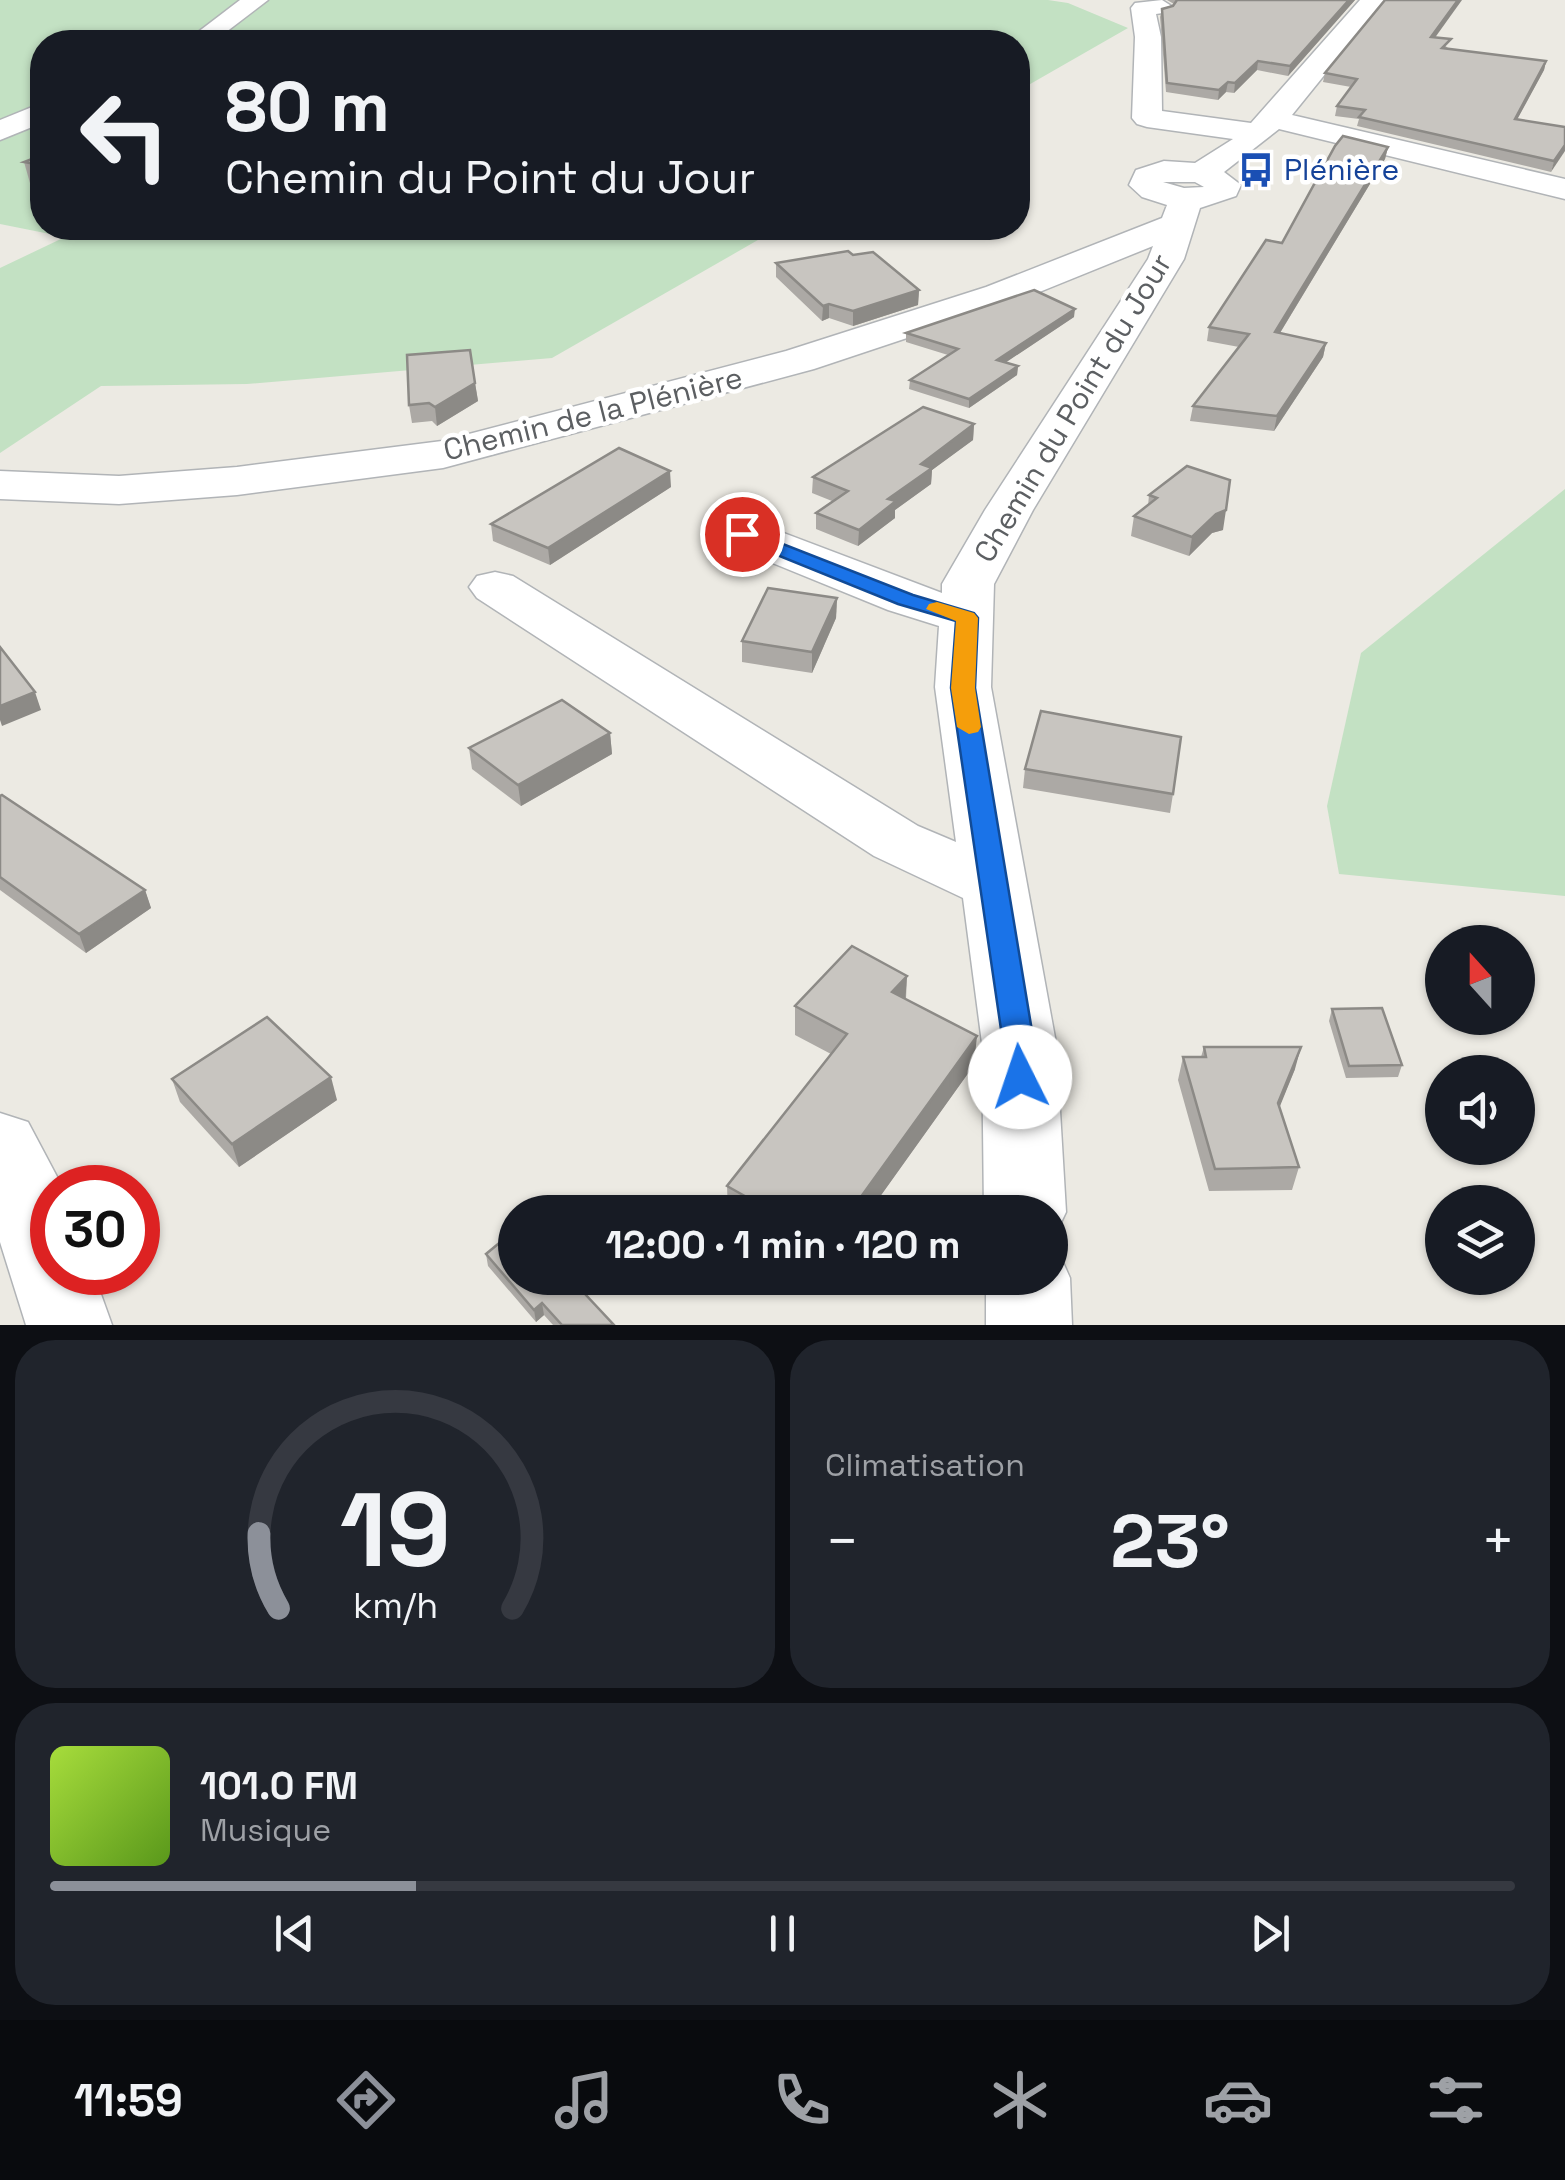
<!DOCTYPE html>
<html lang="fr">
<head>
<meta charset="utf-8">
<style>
	:root { --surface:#171b24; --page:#20242c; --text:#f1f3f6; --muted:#9ea1a6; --line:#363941; --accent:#8c9099 }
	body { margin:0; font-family:"Space Grotesk",sans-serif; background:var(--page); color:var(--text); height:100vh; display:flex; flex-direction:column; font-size:38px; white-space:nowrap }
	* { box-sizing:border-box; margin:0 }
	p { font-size:32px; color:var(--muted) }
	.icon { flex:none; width:55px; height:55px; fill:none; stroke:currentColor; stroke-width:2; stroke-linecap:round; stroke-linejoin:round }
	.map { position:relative; height:1325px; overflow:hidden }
	.panel { display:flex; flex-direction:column; gap:15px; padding:15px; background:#0d0f14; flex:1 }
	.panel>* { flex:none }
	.guide { position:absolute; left:30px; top:30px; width:1000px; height:210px; border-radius:40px; box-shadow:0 2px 8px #0004; background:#171b24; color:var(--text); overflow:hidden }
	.needle { width:65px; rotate:339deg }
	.fabs { position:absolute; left:1425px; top:925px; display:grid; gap:20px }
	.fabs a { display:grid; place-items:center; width:110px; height:110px; border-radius:50%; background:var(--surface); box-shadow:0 2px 8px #0004; font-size:50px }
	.speed { position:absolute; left:30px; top:1165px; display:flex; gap:20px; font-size:50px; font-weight:700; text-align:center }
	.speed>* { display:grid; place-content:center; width:130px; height:130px; border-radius:50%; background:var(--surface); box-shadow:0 2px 8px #0004; line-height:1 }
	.speed .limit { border:15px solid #d22; background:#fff; color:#111 }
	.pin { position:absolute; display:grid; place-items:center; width:85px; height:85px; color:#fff; margin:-42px; border:5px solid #fff; border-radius:50%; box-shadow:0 2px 10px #0007 }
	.me { position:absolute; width:110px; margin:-55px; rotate:356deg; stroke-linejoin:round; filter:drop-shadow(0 0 8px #0008) }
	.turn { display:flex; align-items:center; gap:35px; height:210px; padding:0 30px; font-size:45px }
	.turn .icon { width:130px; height:130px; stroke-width:2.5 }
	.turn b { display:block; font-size:70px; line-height:85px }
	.big { font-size:75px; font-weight:700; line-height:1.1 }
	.panel .card { flex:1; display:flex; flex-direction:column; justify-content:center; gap:15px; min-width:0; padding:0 35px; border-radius:40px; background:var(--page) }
	.panel .dial { align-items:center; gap:0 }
	.dial svg { height:260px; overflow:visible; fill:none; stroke:var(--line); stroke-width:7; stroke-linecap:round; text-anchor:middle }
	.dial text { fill:var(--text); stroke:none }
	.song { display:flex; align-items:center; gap:30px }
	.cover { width:120px; height:120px; border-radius:15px; background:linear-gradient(135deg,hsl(80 70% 55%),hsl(90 70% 35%)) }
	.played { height:10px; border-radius:5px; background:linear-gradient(90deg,var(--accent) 25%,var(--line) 25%) }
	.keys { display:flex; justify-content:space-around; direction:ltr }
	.heat { display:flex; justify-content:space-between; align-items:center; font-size:55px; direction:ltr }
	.panel .tiles { flex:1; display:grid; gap:15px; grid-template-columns:1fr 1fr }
	.card:last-child { grid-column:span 2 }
	.trip { position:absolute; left:498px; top:1195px; width:570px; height:100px; border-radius:50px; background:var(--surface); box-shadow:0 2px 8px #0004; font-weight:700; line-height:100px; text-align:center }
	.dock { display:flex; height:160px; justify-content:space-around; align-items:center; background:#090b0e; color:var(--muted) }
	.dock .icon { width:70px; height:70px }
	.dock .active { color:var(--accent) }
	.dock b { font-size:45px; color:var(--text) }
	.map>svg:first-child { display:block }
</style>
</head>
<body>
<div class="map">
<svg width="1565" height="1325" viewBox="0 0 1565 1325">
	<rect width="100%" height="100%" fill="#eceae3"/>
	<g fill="#c3e1c3">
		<polygon points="0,0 1048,0 1068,3 1128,28 1018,91 1018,42 42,42 42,228 779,228 552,358 247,384 101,386 0,453 0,268 65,237 0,224"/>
		<polygon points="1565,489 1565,896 1339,874 1327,806 1361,653"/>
	</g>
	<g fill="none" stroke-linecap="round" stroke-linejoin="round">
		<defs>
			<g id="minor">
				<polygon points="240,0 268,0 213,42 185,42"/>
				<path d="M 1162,0 L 1173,7 L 1169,12 L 1156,14 L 1161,37 L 1162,111 L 1251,123 L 1360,0 L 1385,0 L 1292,115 L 1565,179 L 1565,199 L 1279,129 L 1224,172 L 1241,185 L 1236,196 L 1200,208 L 1184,259 L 1033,510 L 994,584 L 991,687 L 1056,1043 L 1066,1212 L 1054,1237 L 1050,1238 L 1050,1212 L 984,1212 L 982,1043 L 963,898 L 874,856 L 477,598 L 469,587 L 477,576 L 495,572 L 513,576 L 918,826 L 956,842 L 935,687 L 939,626 L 888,610 L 726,544 L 719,534 L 726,524 L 743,519 L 760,524 L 942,593 L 942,584 L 985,510 L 1148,259 L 1153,246 L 1012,303 L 814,369 L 443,468 L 237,495 L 119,504 L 0,499 L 0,471 L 119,476 L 237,467 L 442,441 L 786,351 L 986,287 L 1162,218 L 1167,205 L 1142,197 L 1129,185 L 1136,170 L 1164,161 L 1195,163 L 1233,139 L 1147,127 L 1137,124 L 1132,118 L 1135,37 L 1131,8 L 1135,3 ZM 1163,182 L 1195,182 L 1204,187 L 1184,188 Z"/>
				<polygon points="42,103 42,123 0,140 0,120"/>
				<polygon points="0,1113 28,1122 63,1188 52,1188 52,1272 93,1272 112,1325 26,1325 0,1242"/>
				<polygon points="1050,1248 1058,1251 1070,1278 1072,1325 986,1325 986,1278 1050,1278"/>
			</g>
		</defs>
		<use href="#minor" stroke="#b1b4b7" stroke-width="3"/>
		<use href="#minor" fill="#fff" fill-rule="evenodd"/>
	</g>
	<g fill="#aca9a5">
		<polygon points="1167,0 1355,0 1288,76 1257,70 1234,93 1226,92 1218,100 1166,92 1160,17 1162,9 1174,4"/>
		<polygon points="1435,37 1449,49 1546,61 1544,70 1517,119 1565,127 1551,172 1357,126 1359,119 1335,116 1337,106 1351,87 1323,82 1325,73"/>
		<polygon points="1388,147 1385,159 1280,333 1326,343 1323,357 1274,431 1190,421 1193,406 1239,347 1207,341 1209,327 1282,243"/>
		<polygon points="42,155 42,185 30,183 24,162"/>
		<polygon points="853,255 919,290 918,305 853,326 829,318 822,321 776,277 776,263"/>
		<polygon points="1074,317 1006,362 1018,366 1017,375 969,408 909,389 910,380 948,355 906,342 906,333"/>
		<polygon points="475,383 478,401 437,426 432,421 412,423 409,405"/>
		<polygon points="974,424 973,440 932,470 931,484 895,510 895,518 858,546 816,529 816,513 832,501 812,493 813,477"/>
		<polygon points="671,487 550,565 493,541 491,524"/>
		<polygon points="1149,495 1223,530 1212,533 1189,556 1131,536 1134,516 1148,506"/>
		<polygon points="837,598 836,618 812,673 742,662 742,641"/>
		<polygon points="610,733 612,754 521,806 472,769 469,748"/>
		<polygon points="1025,769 1173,794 1170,813 1023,788"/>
		<polygon points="0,796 145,890 151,908 86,953 0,890"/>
		<polygon points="907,976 906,999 974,1065 869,1212 728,1212 727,1186 831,1054 795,1035 795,1006"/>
		<polygon points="1332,1009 1402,1065 1398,1077 1346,1078 1329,1021"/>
		<polygon points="1204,1047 1295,1069 1279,1107 1299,1167 1292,1190 1209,1191 1178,1080 1183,1057 1201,1057"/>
		<polygon points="172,1079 337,1100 239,1167 180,1102"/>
		<polygon points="486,1254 614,1325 553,1325 544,1315 536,1322 488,1266"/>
	</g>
	<g fill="#8c8a86">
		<polygon points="1349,0 1355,0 1288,76 1290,66"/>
		<polygon points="1458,0 1462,0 1429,46 1431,37"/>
		<polygon points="1258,61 1257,70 1234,93 1235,83"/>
		<polygon points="1546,61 1544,70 1512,129 1515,119"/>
		<polygon points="1228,82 1226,92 1218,100 1219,90"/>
		<polygon points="1565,145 1565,151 1551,172 1554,161"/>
		<polygon points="1388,147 1385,159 1272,346 1275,332"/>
		<polygon points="919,290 918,305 853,326 853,311"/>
		<polygon points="829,304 829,318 822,321 823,306"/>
		<polygon points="1075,309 1074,317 996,369 997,360"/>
		<polygon points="1326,343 1323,357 1274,431 1277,416"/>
		<polygon points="1018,366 1017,375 969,408 969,399"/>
		<polygon points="475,383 478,401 437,426 435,407"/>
		<polygon points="974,424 973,440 932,470 931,484 895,510 895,518 858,546 859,530 921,464"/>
		<polygon points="670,471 671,487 550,565 548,548"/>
		<polygon points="1226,510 1223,530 1212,533 1189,556 1192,537 1216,514"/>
		<polygon points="837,598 836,618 812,673 812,652"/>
		<polygon points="35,692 41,710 2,726 0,720 0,706"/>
		<polygon points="610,733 612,754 521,806 518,785"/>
		<polygon points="145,890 151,908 86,953 79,934"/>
		<polygon points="907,976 905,1004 892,992"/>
		<polygon points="977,1036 974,1065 869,1212 850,1212"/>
		<polygon points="1301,1047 1295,1069 1272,1126 1278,1103"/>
		<polygon points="331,1077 337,1100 239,1167 232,1144"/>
		<polygon points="542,1303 544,1315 536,1322 534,1310"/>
	</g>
	<g fill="#c8c5c0" stroke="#8c8a86" stroke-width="2.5">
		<polygon points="1177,0 1349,0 1290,66 1258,61 1235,83 1228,82 1219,90 1167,83 1162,9 1173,6"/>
		<polygon points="1385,0 1458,0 1431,37 1451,39 1442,48 1546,61 1515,119 1565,127 1565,145 1554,161 1359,117 1365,110 1337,106 1357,79 1325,73"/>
		<polygon points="1343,136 1388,147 1275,332 1326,343 1277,416 1193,406 1249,334 1209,327 1266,240 1282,243 1335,146"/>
		<polygon points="42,155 42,165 24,162"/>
		<polygon points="848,251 853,255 873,252 919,290 853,311 829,304 823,306 776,263"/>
		<polygon points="1034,290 1075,309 997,360 1018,366 969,399 910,380 958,349 906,333"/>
		<polygon points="470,350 475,383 435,407 429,403 409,405 407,355"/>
		<polygon points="923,407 974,424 921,464 932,468 888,499 896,501 859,530 816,513 848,491 813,477"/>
		<polygon points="619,448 670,471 548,548 491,524"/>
		<polygon points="1187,466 1230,480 1226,510 1216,514 1192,537 1134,516 1157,498 1149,495"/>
		<polygon points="768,588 837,598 812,652 742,641"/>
		<polygon points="0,647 35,692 0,706"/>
		<polygon points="562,700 610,733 518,785 469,748"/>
		<polygon points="1041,711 1181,737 1173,794 1025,769"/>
		<polygon points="2,795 145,890 79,934 0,877 0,796"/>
		<polygon points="852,946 907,976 892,992 977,1036 850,1212 773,1212 727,1186 847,1034 795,1006"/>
		<polygon points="1382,1008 1402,1065 1349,1066 1332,1009"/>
		<polygon points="267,1017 331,1077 232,1144 172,1079"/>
		<polygon points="1204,1047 1301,1047 1278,1103 1299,1167 1215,1169 1183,1057 1206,1057"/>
		<polygon points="515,1230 515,1278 570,1278 614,1325 562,1325 542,1303 534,1310 486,1254"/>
	</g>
	<polygon fill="#1a73e8" stroke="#114b97" stroke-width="2.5" points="742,528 913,595 974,613 978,618 975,688 1034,1043 1035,1077 1031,1085 1020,1089 1009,1085 1005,1077 1003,1043 951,688 956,621 898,604 735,538 732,534"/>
	<polygon fill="#f59e0b" points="937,602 974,613 978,618 975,688 981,727 978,732 969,734 957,727 951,688 956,621 926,609 929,604"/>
	<defs>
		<symbol id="bus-bare" viewBox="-9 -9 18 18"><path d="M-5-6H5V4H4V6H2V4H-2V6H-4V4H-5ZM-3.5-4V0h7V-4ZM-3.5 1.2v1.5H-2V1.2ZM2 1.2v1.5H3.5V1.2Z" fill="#1a4fb4" stroke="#fff" stroke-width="2.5" paint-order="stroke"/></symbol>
	</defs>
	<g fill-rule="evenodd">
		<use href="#bus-bare" x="1231" y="145" width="50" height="50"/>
	</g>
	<g text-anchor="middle" stroke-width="9" stroke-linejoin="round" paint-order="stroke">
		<g font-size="30" fill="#164399" stroke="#fff" text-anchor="start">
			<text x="1284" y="180">Plénière</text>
		</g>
		<g font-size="30" fill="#5c5f62" stroke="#fff">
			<text transform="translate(1073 408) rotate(-59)" y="10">Chemin du Point du Jour</text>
			<text transform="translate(593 414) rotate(-14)" y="10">Chemin de la Plénière</text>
		</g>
	</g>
</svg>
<div class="fabs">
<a><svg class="needle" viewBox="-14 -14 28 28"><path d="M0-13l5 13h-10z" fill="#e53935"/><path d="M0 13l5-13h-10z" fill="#9ea1a6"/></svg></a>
<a><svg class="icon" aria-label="sound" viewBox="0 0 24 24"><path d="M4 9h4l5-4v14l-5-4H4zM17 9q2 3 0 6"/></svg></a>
<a><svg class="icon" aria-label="layers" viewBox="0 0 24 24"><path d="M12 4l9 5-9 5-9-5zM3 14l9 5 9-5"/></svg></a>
</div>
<div class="speed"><div class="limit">30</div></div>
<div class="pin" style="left:742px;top:534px;background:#d93025"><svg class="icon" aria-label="arrive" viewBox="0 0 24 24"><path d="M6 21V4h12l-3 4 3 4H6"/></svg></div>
<svg class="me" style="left:1020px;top:1077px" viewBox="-20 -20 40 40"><circle r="19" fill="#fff"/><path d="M0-13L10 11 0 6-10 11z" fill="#1a73e8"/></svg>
<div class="trip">12:00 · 1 min · 120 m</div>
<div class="guide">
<div class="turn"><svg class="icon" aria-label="left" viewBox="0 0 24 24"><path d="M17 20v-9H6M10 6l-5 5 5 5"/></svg><div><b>80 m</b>Chemin du Point du Jour</div></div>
</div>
</div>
<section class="panel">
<div class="tiles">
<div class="card dial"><svg viewBox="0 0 100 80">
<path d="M14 69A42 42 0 1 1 86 69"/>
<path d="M14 69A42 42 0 0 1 8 46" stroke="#8c9099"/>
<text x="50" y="56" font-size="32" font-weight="700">19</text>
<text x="50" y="72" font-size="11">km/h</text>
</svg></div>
<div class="card"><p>Climatisation</p>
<div class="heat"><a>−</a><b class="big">23°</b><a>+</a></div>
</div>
<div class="card">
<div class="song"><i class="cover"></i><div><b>101.0 FM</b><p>Musique</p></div></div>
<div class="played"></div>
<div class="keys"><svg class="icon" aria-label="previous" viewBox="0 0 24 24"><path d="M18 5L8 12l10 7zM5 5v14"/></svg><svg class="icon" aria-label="pause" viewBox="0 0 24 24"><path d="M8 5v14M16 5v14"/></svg><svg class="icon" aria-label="next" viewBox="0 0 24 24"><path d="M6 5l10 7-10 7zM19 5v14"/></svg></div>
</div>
</div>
</section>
<nav class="dock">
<b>11:59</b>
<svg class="icon active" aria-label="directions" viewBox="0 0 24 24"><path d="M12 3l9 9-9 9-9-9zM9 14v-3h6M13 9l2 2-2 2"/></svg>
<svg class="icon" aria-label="music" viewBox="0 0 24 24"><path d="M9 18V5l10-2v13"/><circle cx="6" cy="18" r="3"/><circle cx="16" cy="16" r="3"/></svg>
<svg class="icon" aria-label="phone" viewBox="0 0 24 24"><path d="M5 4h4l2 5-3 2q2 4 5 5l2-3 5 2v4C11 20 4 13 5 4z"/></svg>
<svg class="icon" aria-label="climate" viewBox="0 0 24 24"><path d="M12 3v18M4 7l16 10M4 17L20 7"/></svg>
<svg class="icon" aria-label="car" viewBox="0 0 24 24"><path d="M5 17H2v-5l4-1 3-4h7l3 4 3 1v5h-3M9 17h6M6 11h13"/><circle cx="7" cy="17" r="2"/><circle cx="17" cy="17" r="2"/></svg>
<svg class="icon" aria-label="filters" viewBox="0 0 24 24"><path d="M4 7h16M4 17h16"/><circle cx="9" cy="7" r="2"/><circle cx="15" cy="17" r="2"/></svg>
</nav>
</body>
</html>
